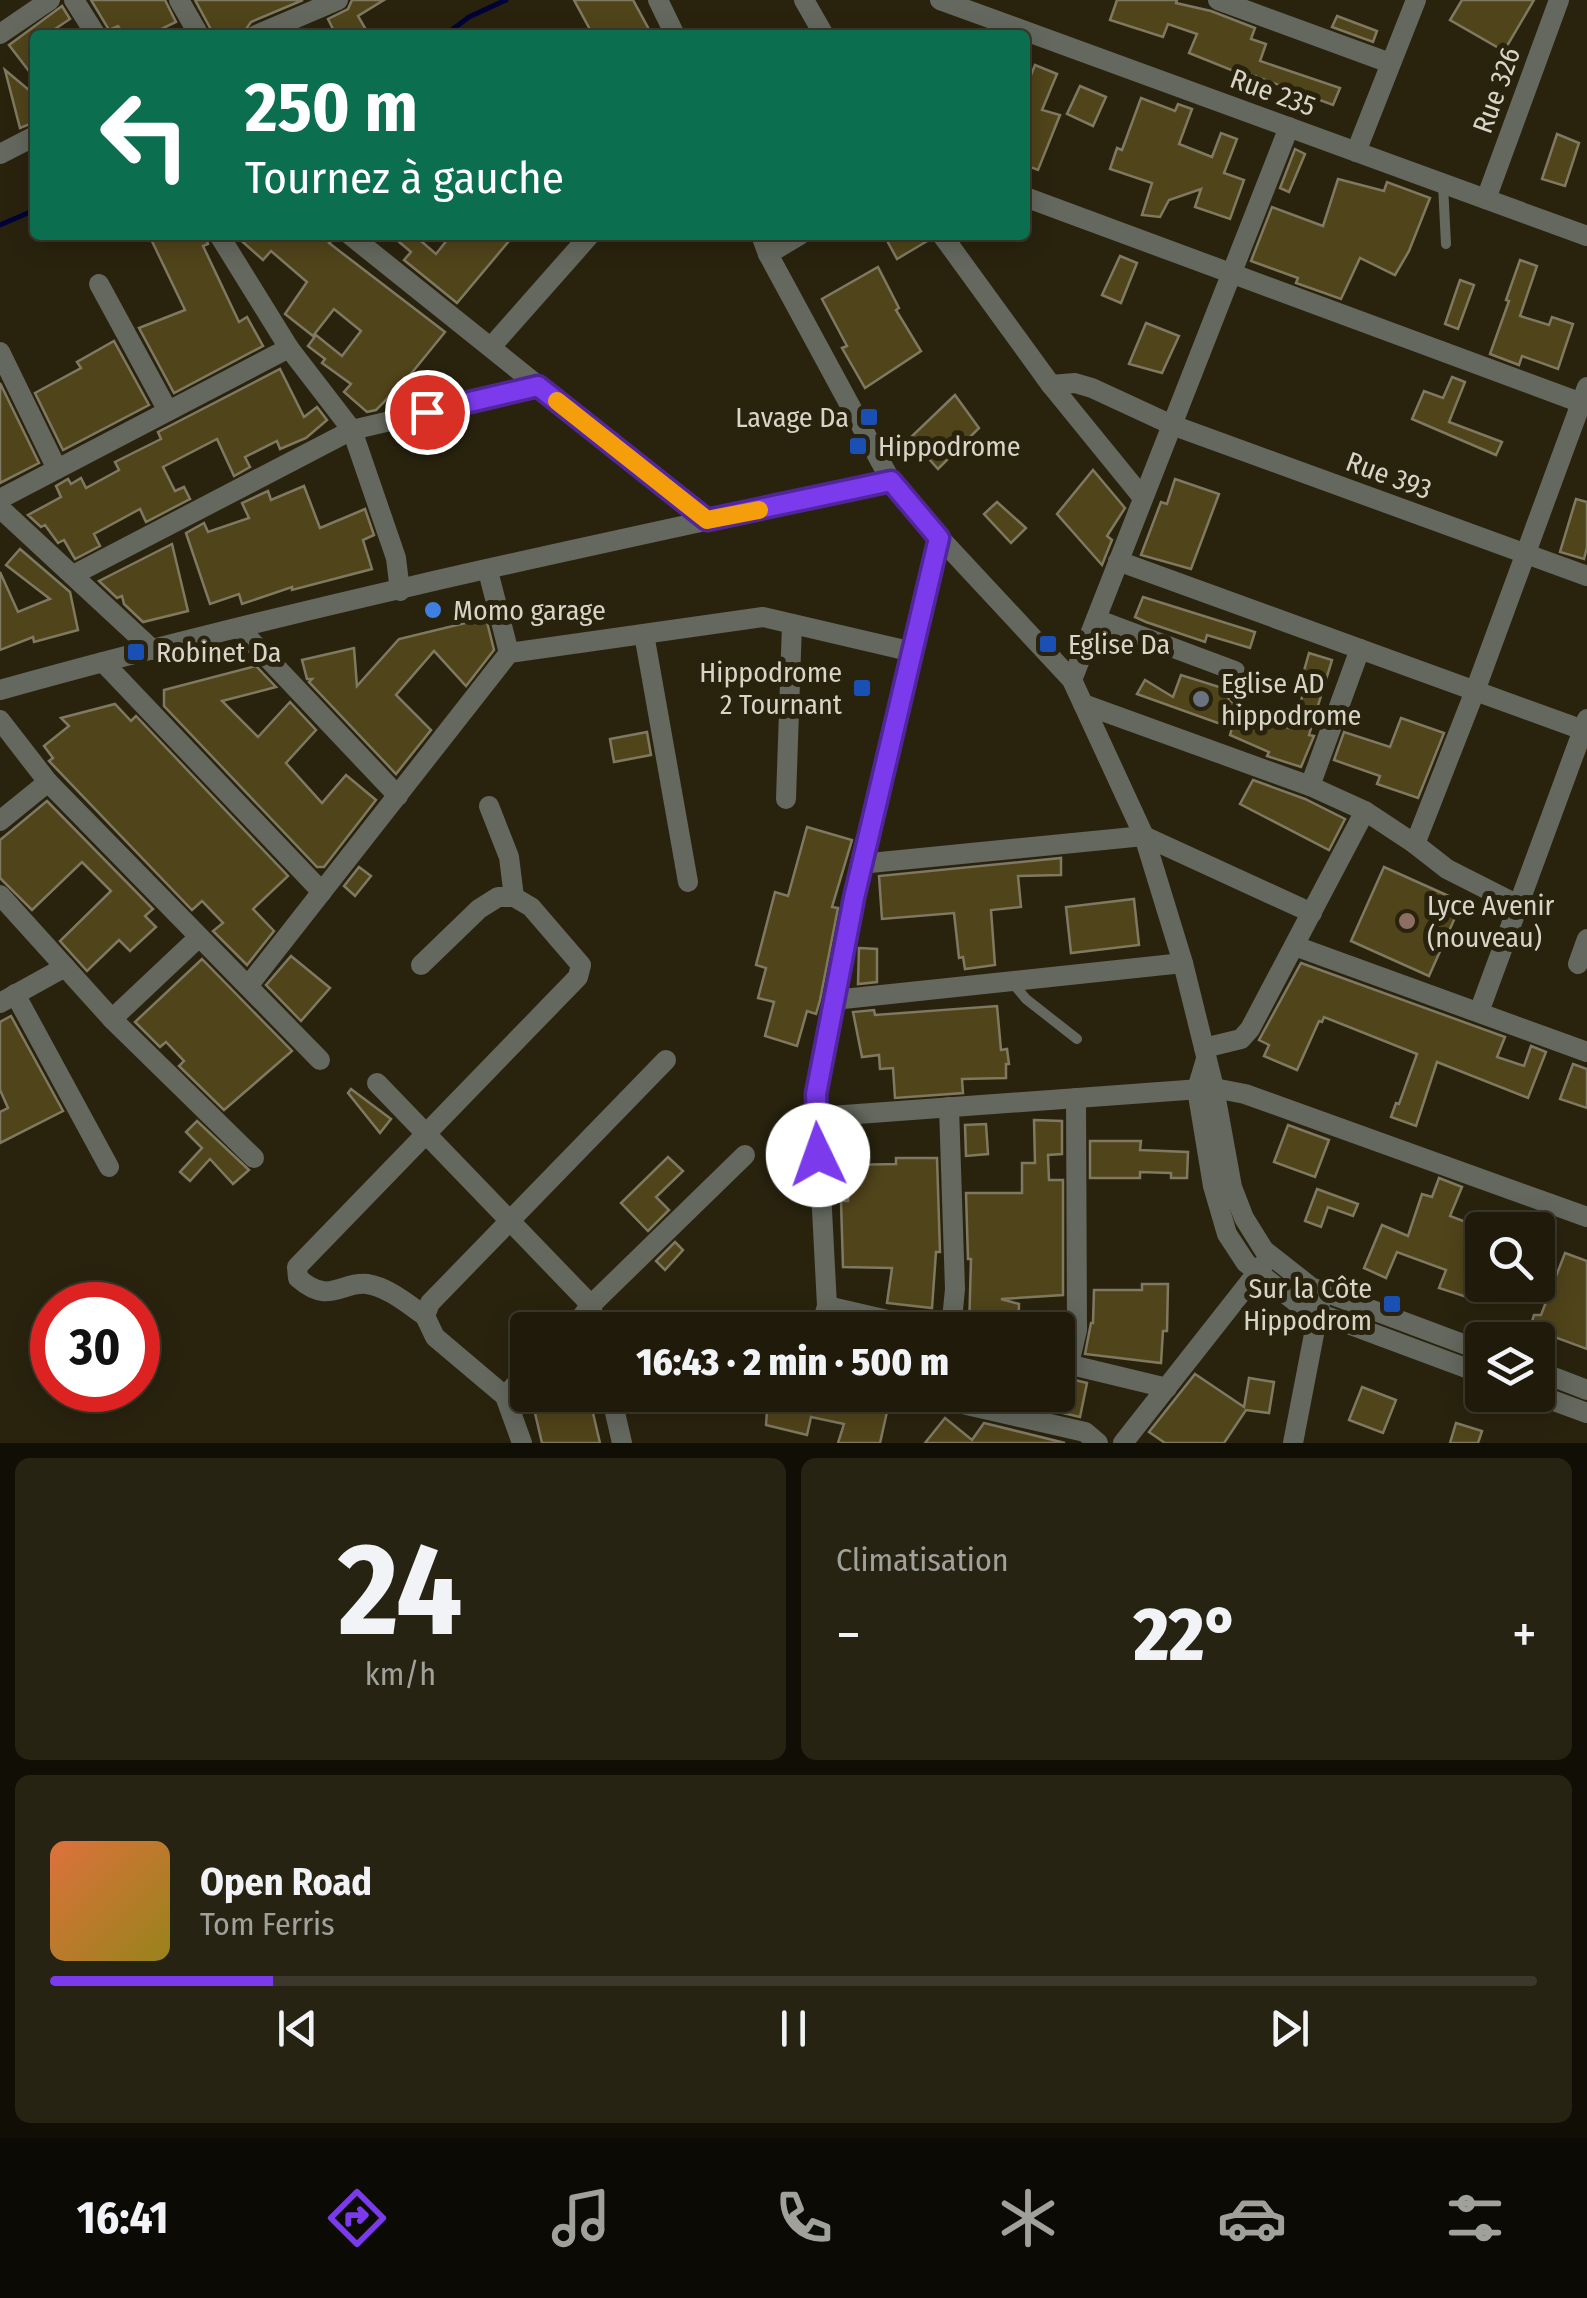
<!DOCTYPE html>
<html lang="fr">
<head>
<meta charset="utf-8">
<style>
	:root { --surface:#1f1a0a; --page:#272313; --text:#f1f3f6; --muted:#a1a19c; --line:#3c382b; --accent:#7c3aed }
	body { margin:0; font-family:"Fira Sans Condensed",sans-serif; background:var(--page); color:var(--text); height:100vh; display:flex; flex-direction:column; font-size:38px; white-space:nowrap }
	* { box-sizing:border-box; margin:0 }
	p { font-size:32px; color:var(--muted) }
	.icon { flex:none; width:55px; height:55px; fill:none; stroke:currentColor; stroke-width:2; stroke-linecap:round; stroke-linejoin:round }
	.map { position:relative; height:1443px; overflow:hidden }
	.panel { display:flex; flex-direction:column; gap:15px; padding:15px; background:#110e06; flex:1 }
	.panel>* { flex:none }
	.guide { position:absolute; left:30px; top:30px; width:1000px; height:210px; border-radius:10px; box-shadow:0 5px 25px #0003,0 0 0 2px var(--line); background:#0b6e4f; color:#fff; overflow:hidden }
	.buttons { position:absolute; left:1465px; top:1212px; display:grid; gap:20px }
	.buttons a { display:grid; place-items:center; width:90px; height:90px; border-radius:10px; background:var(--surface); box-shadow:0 5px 25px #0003,0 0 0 2px var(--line); font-size:50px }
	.speed { position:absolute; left:30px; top:1282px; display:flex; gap:20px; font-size:50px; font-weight:700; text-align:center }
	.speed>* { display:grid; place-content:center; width:130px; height:130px; border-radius:50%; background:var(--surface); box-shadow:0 5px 25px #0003,0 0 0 2px var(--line); line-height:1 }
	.speed .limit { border:15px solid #d22; background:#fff; color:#111 }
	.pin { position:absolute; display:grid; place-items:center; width:85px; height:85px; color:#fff; margin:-42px; border:5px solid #fff; border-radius:50%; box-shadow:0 2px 10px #0007 }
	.me { position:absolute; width:110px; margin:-55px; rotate:357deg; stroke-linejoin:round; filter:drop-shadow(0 0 8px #0008) }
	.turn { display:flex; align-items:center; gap:35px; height:210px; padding:0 50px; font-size:45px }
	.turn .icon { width:130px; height:130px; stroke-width:2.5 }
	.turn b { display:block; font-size:70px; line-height:85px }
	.big { font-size:75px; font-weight:800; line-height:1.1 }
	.panel .tile { flex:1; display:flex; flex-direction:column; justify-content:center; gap:15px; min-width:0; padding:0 35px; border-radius:15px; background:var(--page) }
	.panel .dial { align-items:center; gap:0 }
	.dial b { font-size:130px; line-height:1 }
	.song { display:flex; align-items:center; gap:30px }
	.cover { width:120px; height:120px; border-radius:15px; background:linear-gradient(135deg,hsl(20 70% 55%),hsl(50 70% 35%)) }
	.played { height:10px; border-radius:5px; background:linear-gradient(90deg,var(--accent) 15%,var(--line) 15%) }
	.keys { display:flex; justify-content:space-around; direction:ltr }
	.heat { display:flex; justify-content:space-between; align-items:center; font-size:55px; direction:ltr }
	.panel .tiles { flex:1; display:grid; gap:15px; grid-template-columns:1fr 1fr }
	.tile:last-child { grid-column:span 2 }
	.trip { position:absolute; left:510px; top:1312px; width:565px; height:100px; border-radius:10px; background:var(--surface); box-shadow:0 5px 25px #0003,0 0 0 2px var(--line); font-weight:800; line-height:100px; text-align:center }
	.dock { display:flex; height:160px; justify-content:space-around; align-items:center; background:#0c0a04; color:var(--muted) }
	.dock .icon { width:70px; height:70px }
	.dock .selected { color:var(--accent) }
	.dock b { font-size:45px; color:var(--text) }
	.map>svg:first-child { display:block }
</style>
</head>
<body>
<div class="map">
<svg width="1587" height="1443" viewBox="0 0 1587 1443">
	<rect width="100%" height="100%" fill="#29230e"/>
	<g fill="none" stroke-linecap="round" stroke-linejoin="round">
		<g stroke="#000238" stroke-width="5">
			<polyline points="445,35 469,17 506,0"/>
			<polyline points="0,225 35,210"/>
		</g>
	</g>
	<g fill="#50441a" stroke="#807962" stroke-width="2.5">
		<polygon points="91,0 165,0 176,22 149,35 124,35 118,26 109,30"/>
		<polygon points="195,0 303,0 251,22 242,35 214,35"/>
		<polygon points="352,0 384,0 358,16 369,35 336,35 328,19 348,9"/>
		<polygon points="574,0 633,0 652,35 593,35"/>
		<polygon points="1117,0 1177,0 1176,3 1211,11 1255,28 1251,39 1266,44 1260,61 1340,88 1333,105 1241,71 1241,74 1189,53 1197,34 1168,24 1163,37 1110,20"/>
		<polygon points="1462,0 1534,0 1504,51 1450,20"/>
		<polygon points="62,6 70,19 46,35 35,35 35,79 9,45"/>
		<polygon points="1337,16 1377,31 1373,42 1332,27"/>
		<polygon points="1035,65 1057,74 1042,110 1060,115 1038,170 1025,165 1025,90"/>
		<polygon points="5,70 35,95 35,122 20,128"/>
		<polygon points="1080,86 1106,97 1093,126 1067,114"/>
		<polygon points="1141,98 1175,111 1178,104 1192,109 1179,144 1212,157 1221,133 1237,139 1224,173 1244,180 1230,219 1195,207 1201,189 1169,200 1160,217 1142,215 1152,183 1110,169 1117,148 1122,150"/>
		<polygon points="1557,134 1579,143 1565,186 1542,179"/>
		<polygon points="1295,149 1305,154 1289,192 1280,188"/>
		<polygon points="1338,179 1384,191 1387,182 1430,198 1409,251 1395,275 1360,258 1341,299 1296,283 1298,278 1251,261 1272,207 1323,226"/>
		<polygon points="149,235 205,235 208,244 203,246 239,322 247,317 263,346 174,393 139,328 185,310"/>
		<polygon points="235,235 324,235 331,241 329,243 445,332 406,380 376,410 367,412 344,392 351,384 322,363 325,359 308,346 316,335 342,356 361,331 334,309 313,336 285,314 307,282 271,251 263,260"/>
		<polygon points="391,235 414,235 436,254 451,235 514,235 457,303 404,260 411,252"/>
		<polygon points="884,235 928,235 929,240 897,259"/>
		<polygon points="1120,256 1137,263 1121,303 1102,295"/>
		<polygon points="1520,260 1537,266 1520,316 1549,325 1552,317 1573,324 1558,369 1522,356 1519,365 1490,354 1509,301 1506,300"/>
		<polygon points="878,267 899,308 896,310 921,351 865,388 842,348 847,346 822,299"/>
		<polygon points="1460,280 1474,285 1458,329 1445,324"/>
		<polygon points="1146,323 1179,336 1162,373 1129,364"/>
		<polygon points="114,341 149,405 63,450 35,393 81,368 77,362"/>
		<polygon points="280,369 304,417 317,407 327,420 306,438 280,449 277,441 245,457 250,467 234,476 217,439 163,467 175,491 184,487 190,499 146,522 140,509 94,534 100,546 75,559 64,540 58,543 45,525 41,527 28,515 61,497 56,486 68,479 71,484 81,478 86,488 119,470 115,462 161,439 158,432"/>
		<polygon points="1452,377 1465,382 1449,422 1502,442 1496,455 1412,419 1424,391 1443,398"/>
		<polygon points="0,383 39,463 0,483"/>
		<polygon points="955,395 979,428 938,469 910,438"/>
		<polygon points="1093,470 1125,508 1107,536 1112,540 1102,565 1057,514"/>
		<polygon points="1175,479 1219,494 1191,569 1141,555 1161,502 1167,504"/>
		<polygon points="304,486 320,528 365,509 374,535 363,540 372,569 292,590 292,587 242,604 239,594 210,604 186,533 204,523 208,532 249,518 242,503 268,491 271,500"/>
		<polygon points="1576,499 1587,502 1587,547 1584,559 1560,552"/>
		<polygon points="997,502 1026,528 1011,543 984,514"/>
		<polygon points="172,544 188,611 143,622 124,604 122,596 117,598 99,581"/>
		<polygon points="20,549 70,592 78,630 34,642 33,637 0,650 0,572 18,612 50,599 6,565"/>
		<polygon points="1143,597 1255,632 1250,648 1207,635 1205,642 1146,622 1135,617"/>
		<polygon points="486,618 494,650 466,686 434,651 396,695 431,730 396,774 309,682 312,679 307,679 302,660 354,648 357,686 399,639"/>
		<polygon points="1309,653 1332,660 1309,735 1314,736 1301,767 1267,756 1269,752 1230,735 1232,728 1137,694 1145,680 1173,697 1181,675 1232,691 1228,700 1264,716 1262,719 1292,729 1303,694 1298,692"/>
		<polygon points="256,666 276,687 222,701 258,737 290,702 316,730 286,763 322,803 346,775 376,800 324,867 317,867 164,706 164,690"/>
		<polygon points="115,704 131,721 136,716 288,876 253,909 274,931 247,965 213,931 223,923 202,901 192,910 49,761 53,758 44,746 69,726 61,718"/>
		<polygon points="1401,718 1444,733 1418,798 1377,784 1380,776 1334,760 1344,732 1390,747"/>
		<polygon points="647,732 651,755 614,762 610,739"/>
		<polygon points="1253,780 1305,799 1345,819 1329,850 1240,804"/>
		<polygon points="47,801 153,909 145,916 156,927 130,951 119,940 87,971 60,941 111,891 82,862 32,910 0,878 0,840"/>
		<polygon points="807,827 852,840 832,907 838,908 820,1000 816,1014 807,1011 797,1046 765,1036 774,1002 758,998 766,968 756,965 775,892 788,896"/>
		<polygon points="1061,858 1061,875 1018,876 1021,907 991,910 995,965 965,969 963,957 959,958 954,913 882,919 879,876"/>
		<polygon points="359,867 371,876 355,896 344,886"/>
		<polygon points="1384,867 1462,902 1429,976 1351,941"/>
		<polygon points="1134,899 1139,945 1071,953 1066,907"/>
		<polygon points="859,948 877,949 877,982 858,984"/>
		<polygon points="291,956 330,988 301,1021 266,985"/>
		<polygon points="202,959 292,1051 224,1110 179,1066 184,1061 166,1042 160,1047 135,1022"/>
		<polygon points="1301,963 1505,1037 1497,1057 1524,1066 1531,1046 1546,1052 1528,1098 1437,1062 1416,1126 1391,1117 1396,1103 1399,1104 1417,1054 1324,1017 1322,1022 1319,1021 1297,1070 1264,1056 1269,1045 1259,1040"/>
		<polygon points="997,1006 1001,1050 1007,1049 1009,1064 1006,1064 1006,1078 962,1079 963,1093 895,1098 893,1068 880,1069 879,1055 862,1057 853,1012 874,1010 875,1015"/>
		<polygon points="11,1016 63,1111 0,1143 0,1112 8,1108 0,1090 0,1022"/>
		<polygon points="1573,1064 1587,1069 1587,1108 1560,1099"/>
		<polygon points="351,1089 391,1119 380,1133 348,1093"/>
		<polygon points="1034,1120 1062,1121 1062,1154 1048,1155 1049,1180 1063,1180 1063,1295 1001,1299 1019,1304 1018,1330 969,1330 971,1259 968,1259 966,1193 1022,1193 1022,1163 1035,1163"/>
		<polygon points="197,1121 249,1170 233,1184 210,1159 190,1181 180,1172 202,1148 186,1132"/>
		<polygon points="986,1124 988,1154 966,1156 965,1125"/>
		<polygon points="1288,1125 1329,1140 1315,1177 1274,1162"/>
		<polygon points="1090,1141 1141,1141 1140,1150 1188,1152 1187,1178 1171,1178 1171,1173 1140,1172 1140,1178 1090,1178"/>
		<polygon points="668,1157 683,1171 656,1197 669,1210 648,1231 621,1203"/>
		<polygon points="896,1158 937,1158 940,1252 936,1252 932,1308 887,1303 892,1268 843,1267 841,1201 848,1201 848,1165 896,1164"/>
		<polygon points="1439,1178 1462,1187 1450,1216 1482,1228 1482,1285 1488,1285 1482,1302 1439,1288 1446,1270 1397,1252 1386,1278 1364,1268 1382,1225 1408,1236 1422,1194 1432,1197"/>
		<polygon points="1317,1189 1358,1204 1353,1216 1328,1207 1321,1227 1305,1221"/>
		<polygon points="675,1242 683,1250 665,1270 656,1261"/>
		<polygon points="1565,1253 1587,1261 1587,1349 1530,1328 1534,1315 1541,1315"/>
		<polygon points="1142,1284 1168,1284 1167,1331 1163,1331 1161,1363 1085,1354 1091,1323 1093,1323 1094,1290 1142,1290"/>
		<polygon points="1050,1312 1063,1315 1058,1349 1058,1330 1045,1330"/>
		<polygon points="1195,1374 1244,1407 1249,1378 1274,1382 1269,1413 1246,1410 1224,1443 1165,1443 1149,1432"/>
		<polygon points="1058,1376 1087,1383 1080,1417 985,1395 1058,1395"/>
		<polygon points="1362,1387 1396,1400 1383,1433 1349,1420"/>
		<polygon points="774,1395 846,1395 889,1403 880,1443 838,1443 844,1424 811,1417 807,1435 766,1425 767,1411"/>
		<polygon points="589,1396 600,1443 542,1443 534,1409"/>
		<polygon points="945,1418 972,1440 984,1423 1065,1443 925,1443"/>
		<polygon points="1456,1423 1482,1431 1478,1443 1450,1443"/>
	</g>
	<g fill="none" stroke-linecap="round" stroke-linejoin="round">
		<g stroke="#64685e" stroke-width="10">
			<polyline points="1443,185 1446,244"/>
			<polyline points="1011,981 1026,999 1077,1039"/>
		</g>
		<g stroke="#64685e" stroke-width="20">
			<polyline points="74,0 96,35"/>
			<polyline points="179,0 199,35"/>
			<polyline points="804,0 824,35"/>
			<polyline points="940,0 1587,236"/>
			<polyline points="1218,0 1390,63"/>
			<polyline points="0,34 50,0"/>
			<polyline points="256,35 338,0"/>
			<polyline points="1356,152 1416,0"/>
			<polyline points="0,154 35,136"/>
			<polyline points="1025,197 1587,405"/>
			<polyline points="1486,199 1559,0"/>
			<polyline points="219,235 289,348 352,430 396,558 400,591"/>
			<polyline points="350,235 707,521"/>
			<polyline points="942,235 1051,385 1143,498"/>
			<polyline points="768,254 800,235"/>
			<polyline points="99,284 168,411"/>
			<polyline points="491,347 590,235"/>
			<polyline points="0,352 57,469"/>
			<polyline points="1051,385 1075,383 1092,388 1172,425 1587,576"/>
			<polyline points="0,499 289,348"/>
			<polyline points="0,508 153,650"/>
			<polyline points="1118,561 1583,730"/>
			<polyline points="488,571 509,653"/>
			<polyline points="73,575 352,430 539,386"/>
			<polyline points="1096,619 1235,671"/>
			<polyline points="240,629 398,796"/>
			<polyline points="644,634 688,882"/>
			<polyline points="103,662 322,892"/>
			<polyline points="1072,680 1289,127"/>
			<polyline points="1083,704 1310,786 1365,811 1415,844"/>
			<polyline points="0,720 48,782 320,1060"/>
			<polyline points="1310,786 1360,649"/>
			<polyline points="786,799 792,624"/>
			<polyline points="489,806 509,857 514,897"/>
			<polyline points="0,821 48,782"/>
			<polyline points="860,864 1144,836 1312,913"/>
			<polyline points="0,895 112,1019 254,1158"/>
			<polyline points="1518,905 1447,869 1415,844 1475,691 1587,387"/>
			<polyline points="1295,946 1587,1052"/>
			<polyline points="1578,964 1587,939"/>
			<path d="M 421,965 L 479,909 L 498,897 L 514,897 L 531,907 L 581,965 L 578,977 L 297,1267 L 298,1278 C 330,1306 341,1281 367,1284 C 388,1287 409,1305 425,1316"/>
			<polyline points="248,986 509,653 763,617 913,652"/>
			<polyline points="15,994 109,1167"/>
			<polyline points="834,1000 1183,963"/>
			<polyline points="0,1003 65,967"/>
			<polyline points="1479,1012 1587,719"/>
			<polyline points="112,1019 199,937"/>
			<polyline points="1204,1048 1241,1039 1250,1029 1365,811"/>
			<polyline points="377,1083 591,1305 597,1330"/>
			<polyline points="949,1107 955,1289 951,1330"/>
			<polyline points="817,1117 1214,1088 1245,1094 1587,1217"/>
			<polyline points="827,1306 931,1330"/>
			<polyline points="571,1330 591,1305 745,1155"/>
			<polyline points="820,1330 827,1306 816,1094 860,864 939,537"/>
			<polyline points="1059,1362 1167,1388"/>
			<polyline points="1069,1364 1077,1330 1076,1098"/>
			<polyline points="611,1395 622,1443"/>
			<polyline points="923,1395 1085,1432 1098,1443"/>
			<polyline points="505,1396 435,1337 425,1316 430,1303 666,1060"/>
			<polyline points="522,1443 505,1396 528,1371"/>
			<polyline points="1123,1443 1267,1260"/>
			<polyline points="1293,1443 1321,1298"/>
		</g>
		<g stroke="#64685e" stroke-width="20">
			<polyline points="658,0 675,35"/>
			<polyline points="761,235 768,254 891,481 939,537 1072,680 1144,836 1183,963 1214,1088 1232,1187 1244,1218 1264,1250 1311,1287 1482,1351"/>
			<path d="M 0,690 C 293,608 593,545 891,481"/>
			<polyline points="1206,1059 1197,1089 1213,1186 1227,1234 1246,1263 1302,1307 1482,1374"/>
			<polyline points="1538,1371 1587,1390"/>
			<polyline points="1538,1395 1587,1413"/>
		</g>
	</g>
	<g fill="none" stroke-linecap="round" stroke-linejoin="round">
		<defs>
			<polyline id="route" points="427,412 538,386 707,520 891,481 939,538 854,898 816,1094 818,1155"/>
		</defs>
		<use href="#route" stroke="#51269a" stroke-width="25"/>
		<use href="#route" stroke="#7c3aed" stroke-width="18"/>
		<polyline stroke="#f59e0b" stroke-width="18" points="557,401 707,520 759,510"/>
	</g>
	<g fill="#1a4fb4" stroke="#29230e" stroke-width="4">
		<rect x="859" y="407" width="20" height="20" rx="5"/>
		<rect x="848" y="436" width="20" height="20" rx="5"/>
		<rect x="1038" y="634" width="20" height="20" rx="5"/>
		<rect x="126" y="642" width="20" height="20" rx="5"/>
		<rect x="852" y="678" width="20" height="20" rx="5"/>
		<rect x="1382" y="1294" width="20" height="20" rx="5"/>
	</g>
	<circle fill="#3f7fe0" stroke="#29230e" stroke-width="4" cx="433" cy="610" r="10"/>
	<circle fill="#6b7280" stroke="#29230e" stroke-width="4" cx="1201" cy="699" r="10"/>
	<circle fill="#8d6e63" stroke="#29230e" stroke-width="4" cx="1407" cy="921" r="10"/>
	<g text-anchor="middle" stroke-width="10" stroke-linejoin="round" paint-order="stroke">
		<g font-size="28" fill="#d8d4c8" stroke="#29230e">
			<text transform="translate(1496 90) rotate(-70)" y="10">Rue 326</text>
			<text transform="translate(1273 92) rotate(20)" y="10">Rue 235</text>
			<text transform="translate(1389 475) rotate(20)" y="10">Rue 393</text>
		</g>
		<g font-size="28" fill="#d8d4c8" stroke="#29230e" text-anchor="start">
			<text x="849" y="427" text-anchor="end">Lavage Da</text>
			<text x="878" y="456">Hippodrome</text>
			<text x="453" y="620">Momo garage</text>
			<text x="1068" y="654">Eglise Da</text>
			<text x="156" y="662">Robinet Da</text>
			<text x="842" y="682" text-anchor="end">Hippodrome<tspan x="842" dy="32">2 Tournant</tspan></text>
			<text x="1221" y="693">Eglise AD<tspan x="1221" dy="32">hippodrome</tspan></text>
			<text x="1427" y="915">Lyce Avenir<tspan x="1427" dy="32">(nouveau)</tspan></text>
			<text x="1372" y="1298" text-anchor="end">Sur la Côte<tspan x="1372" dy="32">Hippodrom</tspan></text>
		</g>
	</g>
</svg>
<div class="buttons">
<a><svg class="icon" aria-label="search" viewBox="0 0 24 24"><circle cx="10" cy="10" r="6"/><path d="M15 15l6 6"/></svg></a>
<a><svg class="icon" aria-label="layers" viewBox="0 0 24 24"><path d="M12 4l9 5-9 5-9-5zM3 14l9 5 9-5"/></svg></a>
</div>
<div class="speed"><div class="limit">30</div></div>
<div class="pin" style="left:427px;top:412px;background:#d93025"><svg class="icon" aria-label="arrive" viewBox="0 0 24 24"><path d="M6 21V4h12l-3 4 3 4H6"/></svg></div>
<svg class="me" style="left:818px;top:1155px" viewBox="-20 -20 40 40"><circle r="19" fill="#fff"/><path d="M0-13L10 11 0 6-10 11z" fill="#7c3aed"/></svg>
<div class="trip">16:43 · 2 min · 500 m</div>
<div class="guide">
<div class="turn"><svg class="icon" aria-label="left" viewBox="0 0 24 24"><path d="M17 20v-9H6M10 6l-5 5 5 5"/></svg><div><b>250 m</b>Tournez à gauche</div></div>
</div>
</div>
<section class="panel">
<div class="tiles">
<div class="tile dial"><b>24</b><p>km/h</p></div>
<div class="tile"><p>Climatisation</p>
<div class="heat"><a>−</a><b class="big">22°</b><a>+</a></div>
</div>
<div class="tile">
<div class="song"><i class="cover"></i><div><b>Open Road</b><p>Tom Ferris</p></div></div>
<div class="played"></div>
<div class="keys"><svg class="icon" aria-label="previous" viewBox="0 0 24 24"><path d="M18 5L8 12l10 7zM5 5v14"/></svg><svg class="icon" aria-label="pause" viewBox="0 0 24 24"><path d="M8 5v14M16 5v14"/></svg><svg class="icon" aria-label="next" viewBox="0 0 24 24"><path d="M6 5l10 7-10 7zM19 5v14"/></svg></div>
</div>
</div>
</section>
<nav class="dock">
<b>16:41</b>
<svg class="icon selected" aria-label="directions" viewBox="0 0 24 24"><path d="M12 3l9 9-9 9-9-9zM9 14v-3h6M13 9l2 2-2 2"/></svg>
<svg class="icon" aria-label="music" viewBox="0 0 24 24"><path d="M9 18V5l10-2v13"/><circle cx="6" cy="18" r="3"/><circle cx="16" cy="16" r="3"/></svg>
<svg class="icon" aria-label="phone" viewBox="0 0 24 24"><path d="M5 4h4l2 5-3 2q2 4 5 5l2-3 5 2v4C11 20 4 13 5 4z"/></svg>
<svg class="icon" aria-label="climate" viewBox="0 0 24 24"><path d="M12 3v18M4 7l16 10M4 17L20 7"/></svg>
<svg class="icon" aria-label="car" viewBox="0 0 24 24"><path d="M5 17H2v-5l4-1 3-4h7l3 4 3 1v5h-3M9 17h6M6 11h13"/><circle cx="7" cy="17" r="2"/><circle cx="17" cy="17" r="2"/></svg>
<svg class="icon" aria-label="filters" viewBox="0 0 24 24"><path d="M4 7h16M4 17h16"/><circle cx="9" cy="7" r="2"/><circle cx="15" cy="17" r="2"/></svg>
</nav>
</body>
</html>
